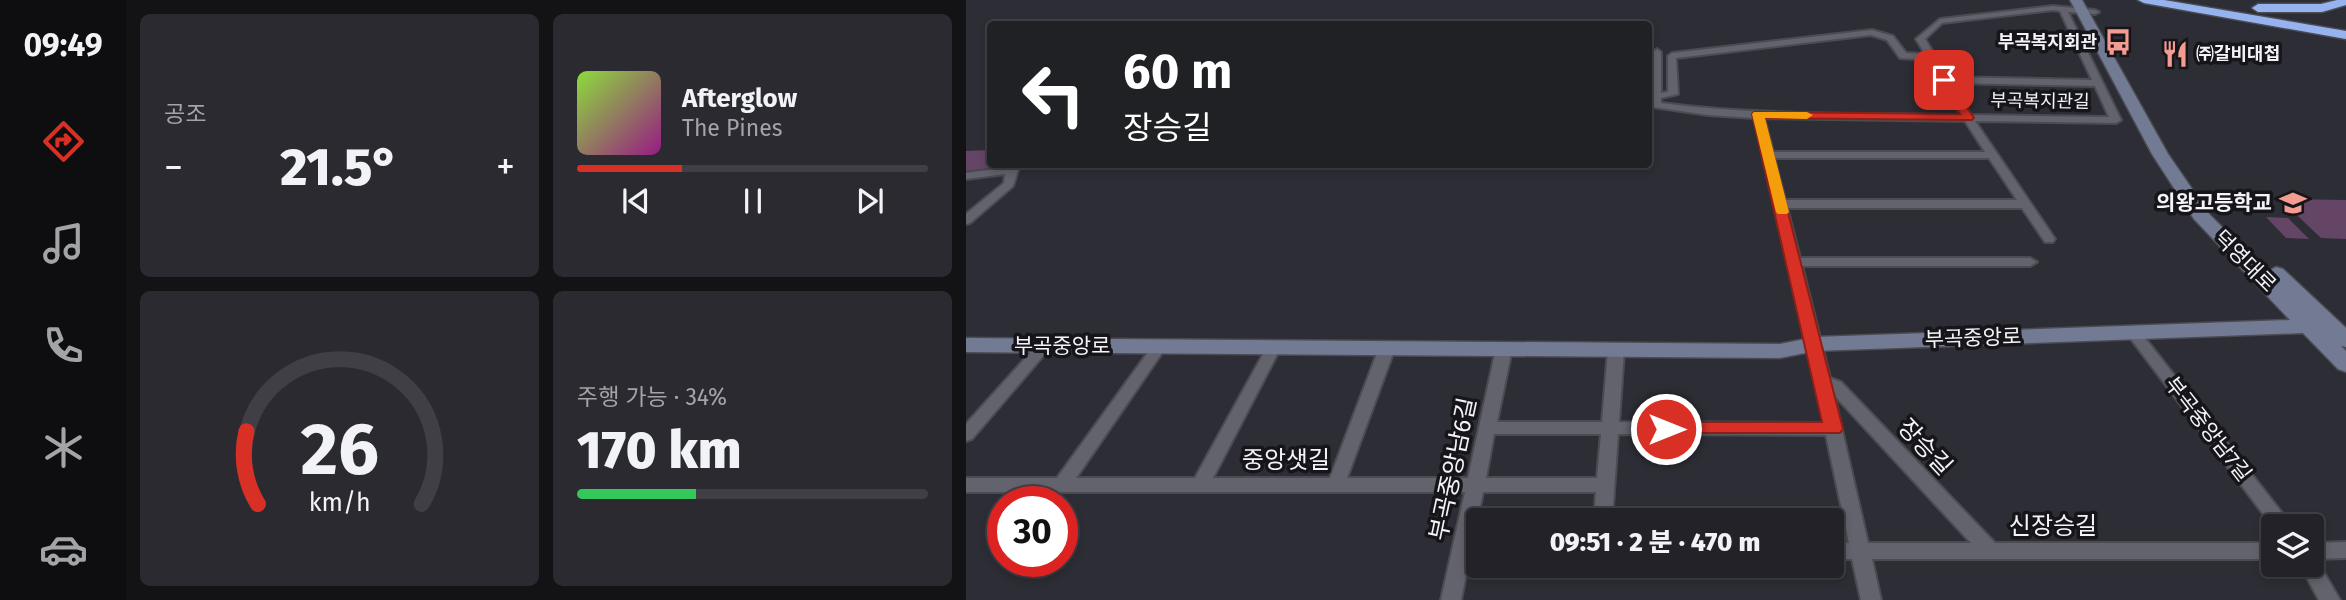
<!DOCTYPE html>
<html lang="ko">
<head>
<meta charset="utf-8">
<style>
	:root { --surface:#222228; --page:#2a2a30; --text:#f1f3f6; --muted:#a2a4a8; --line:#3f3f45; --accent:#d93025 }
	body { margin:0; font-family:"Fira Sans","Noto Sans KR",sans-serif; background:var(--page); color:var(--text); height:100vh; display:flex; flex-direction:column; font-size:26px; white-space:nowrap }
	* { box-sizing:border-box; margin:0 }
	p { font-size:23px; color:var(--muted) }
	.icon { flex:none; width:38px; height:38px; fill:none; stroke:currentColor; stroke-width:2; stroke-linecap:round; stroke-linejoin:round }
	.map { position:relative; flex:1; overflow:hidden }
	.panel { display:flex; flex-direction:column; gap:14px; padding:14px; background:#131316; width:840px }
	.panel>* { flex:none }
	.hud { position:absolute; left:21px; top:21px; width:665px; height:147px; border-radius:7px; box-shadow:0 4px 10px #0003,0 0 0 2px var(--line); background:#202124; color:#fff; overflow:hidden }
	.controls { position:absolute; left:1295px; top:514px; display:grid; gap:14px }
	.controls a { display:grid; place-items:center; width:63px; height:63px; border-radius:7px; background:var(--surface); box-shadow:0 4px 10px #0003,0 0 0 2px var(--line); font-size:35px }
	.speed { position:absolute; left:21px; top:486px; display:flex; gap:14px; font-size:35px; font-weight:700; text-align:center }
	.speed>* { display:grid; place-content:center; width:91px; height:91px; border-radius:50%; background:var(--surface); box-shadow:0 4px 10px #0003,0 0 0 2px var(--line); line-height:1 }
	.speed .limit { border:10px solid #d22; background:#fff; color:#111 }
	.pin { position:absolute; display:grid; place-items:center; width:60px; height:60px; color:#fff; margin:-30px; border-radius:14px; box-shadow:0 4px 10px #0006 }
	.me { position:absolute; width:77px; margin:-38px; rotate:90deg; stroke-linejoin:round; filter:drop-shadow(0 0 5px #0008) }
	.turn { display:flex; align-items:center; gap:24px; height:147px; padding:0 21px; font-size:32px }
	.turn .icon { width:91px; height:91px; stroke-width:2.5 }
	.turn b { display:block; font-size:49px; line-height:60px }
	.big { font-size:52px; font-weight:800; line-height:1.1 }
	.panel .widget { flex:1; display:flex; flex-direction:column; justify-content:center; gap:10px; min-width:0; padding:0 24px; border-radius:10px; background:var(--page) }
	.panel .dial { align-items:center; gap:0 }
	.dial svg { height:182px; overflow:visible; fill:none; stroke:var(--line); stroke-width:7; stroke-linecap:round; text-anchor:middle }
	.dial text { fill:var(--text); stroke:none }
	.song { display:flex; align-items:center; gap:21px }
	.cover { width:84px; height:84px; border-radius:10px; background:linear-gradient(135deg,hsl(90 70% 55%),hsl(310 70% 35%)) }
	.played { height:7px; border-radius:4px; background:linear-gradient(90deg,var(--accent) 30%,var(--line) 30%) }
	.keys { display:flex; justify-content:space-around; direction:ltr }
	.heat { display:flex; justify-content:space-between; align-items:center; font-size:38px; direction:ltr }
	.charge { height:10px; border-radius:5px; background:linear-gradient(90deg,#34c759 34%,var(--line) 0) }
	.panel .tiles { flex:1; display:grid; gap:14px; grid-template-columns:repeat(2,1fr) }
	.trip { position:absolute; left:500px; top:508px; width:378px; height:70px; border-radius:7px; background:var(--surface); box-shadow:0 4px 10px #0003,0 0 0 2px var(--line); font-weight:800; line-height:70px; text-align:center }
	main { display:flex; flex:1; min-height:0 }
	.tab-bar { display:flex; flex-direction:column; width:126px; justify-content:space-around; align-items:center; background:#0e0e10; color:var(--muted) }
	.tab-bar .icon { width:49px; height:49px }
	.tab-bar .on { color:var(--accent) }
	.tab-bar b { font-size:32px; color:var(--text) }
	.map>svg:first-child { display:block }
</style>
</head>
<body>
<main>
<nav class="tab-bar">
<b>09:49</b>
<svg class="icon on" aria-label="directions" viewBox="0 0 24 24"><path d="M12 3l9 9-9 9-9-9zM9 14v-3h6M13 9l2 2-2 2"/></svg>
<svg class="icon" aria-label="music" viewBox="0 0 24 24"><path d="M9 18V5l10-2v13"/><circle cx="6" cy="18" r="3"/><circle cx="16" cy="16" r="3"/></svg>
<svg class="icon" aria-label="phone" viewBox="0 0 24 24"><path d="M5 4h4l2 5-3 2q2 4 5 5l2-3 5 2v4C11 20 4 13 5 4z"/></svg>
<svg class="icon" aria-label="climate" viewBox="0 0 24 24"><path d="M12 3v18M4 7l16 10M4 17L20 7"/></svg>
<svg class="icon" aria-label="car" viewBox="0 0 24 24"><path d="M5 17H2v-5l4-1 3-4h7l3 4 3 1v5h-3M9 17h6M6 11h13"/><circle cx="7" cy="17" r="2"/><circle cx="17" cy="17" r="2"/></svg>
</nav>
<section class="panel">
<div class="tiles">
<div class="widget"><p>공조</p>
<div class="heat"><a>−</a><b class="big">21.5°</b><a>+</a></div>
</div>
<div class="widget">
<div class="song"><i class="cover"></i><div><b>Afterglow</b><p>The Pines</p></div></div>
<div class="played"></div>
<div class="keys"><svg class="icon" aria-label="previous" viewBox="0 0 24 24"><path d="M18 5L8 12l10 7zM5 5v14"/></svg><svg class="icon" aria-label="pause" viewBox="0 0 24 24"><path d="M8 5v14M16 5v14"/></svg><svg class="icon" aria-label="next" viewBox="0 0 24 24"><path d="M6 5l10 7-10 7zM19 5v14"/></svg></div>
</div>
<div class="widget dial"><svg viewBox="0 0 100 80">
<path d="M14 69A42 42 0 1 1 86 69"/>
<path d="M14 69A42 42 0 0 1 9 37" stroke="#d93025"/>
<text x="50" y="56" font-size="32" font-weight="700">26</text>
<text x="50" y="72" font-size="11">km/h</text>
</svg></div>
<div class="widget"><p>주행 가능 · 34%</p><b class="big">170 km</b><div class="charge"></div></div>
</div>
</section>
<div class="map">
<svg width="1380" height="600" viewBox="0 0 1380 600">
	<rect width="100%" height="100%" fill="#2d2d35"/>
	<g fill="#654566">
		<polygon points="24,150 24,164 49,165 0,171 0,151"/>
		<polygon points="1314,199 1380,200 1380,239 1355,238"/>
		<polygon points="1300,217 1322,218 1343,239 1320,238"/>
	</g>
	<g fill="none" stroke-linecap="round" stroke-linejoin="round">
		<defs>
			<g id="street">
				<path d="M 1087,6 L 1129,10 L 1133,12 L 1129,14 L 1102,12 L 1155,120 L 1150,123 L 1009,121 L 1089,239 L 1087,242 L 1079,242 L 1056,208 L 821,208 L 834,258 L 1064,258 L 1071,262 L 1064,266 L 836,266 L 864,378 L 875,382 L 1029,543 L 1307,543 L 1307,559 L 906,559 L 915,600 L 895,600 L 886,559 L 866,559 L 866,543 L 883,543 L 860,435 L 652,434 L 646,520 L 628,520 L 630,492 L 517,492 L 507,543 L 513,543 L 513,559 L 503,559 L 495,600 L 475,600 L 499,492 L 0,492 L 0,478 L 91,478 L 188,344 L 193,342 L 200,347 L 110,478 L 229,478 L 301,347 L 308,342 L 315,347 L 247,478 L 364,478 L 413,348 L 421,343 L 429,348 L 381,478 L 502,478 L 530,349 L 538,344 L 546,349 L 531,422 L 636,422 L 642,350 L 650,345 L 658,350 L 653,422 L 858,423 L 788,118 L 742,115 L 687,107 L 687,52 L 691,49 L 695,52 L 695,93 L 702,92 L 702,56 L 706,53 L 906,30 L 927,36 L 940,53 L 959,54 L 950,39 L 974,19 ZM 1087,10 L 1094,11 L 1126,80 L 982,77 L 959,39 L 976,23 ZM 905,35 L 921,40 L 934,58 L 962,60 L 995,115 C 895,113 794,116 695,103 L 695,98 L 712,94 L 710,58 ZM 985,83 L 1129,86 L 1143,117 L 1005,115 ZM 798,118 L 999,121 L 1019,152 L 807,152 ZM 808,158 L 1023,158 L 1051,200 L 819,200 ZM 868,395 L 1005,543 L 902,543 ZM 528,434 L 635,434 L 631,478 L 520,478 Z"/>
				<polygon points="46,167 52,170 47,186 4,223 0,224 0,214 38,183 39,174 0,179 0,173"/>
				<polygon points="1167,327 1172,329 1327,527 1307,527 1162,335 1160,332 1162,329"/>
				<polygon points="78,341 83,343 85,346 83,349 6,439 0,441 0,424 73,343"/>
				<polygon points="1380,542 1380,558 1350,559 1374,600 1353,600 1334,565 1346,565 1346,543"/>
			</g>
			<polygon id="secondary" points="1104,0 1116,0 1202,154 1244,215 1301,272 1310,267 1317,269 1380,328 1380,347 1375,346 1380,351 1380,372 1372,369 1337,333 849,351 814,358 0,352 0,338 814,344 849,337 1324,320 1228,219 1186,154"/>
			<g id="highway">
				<polygon points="1172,0 1198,0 1380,31 1380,39 1178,3"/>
				<polygon points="1371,0 1380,0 1380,5 1356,12 1292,12 1286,8 1292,4 1355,4"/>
			</g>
		</defs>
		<use href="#street" stroke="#4b4b52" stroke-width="4"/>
		<use href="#secondary" stroke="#4b4b52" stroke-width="3"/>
		<use href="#highway" stroke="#4b4b52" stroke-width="3"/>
		<use href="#street" fill="#63636d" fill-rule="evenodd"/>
		<use href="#secondary" fill="#737b94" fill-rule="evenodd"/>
		<use href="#highway" fill="#97b3ef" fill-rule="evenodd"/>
	</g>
	<polygon fill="#d93025" stroke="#8d1f18" stroke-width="2" points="974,78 981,78 1008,118 1006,120 798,118 877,429 874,433 693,433 690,429 693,424 700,422 856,422 786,114 788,112 994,114 972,80"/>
	<polygon fill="#f59e0b" points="788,112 841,112 847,115 841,119 799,118 823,212 821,214 812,214 810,212 786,114"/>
	<defs>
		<symbol id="bus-bare" viewBox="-9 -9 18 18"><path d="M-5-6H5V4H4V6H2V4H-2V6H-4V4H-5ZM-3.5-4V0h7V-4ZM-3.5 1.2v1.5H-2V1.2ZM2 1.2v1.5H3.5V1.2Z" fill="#f59c92" stroke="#16161a" stroke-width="2.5" paint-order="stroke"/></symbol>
		<symbol id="restaurant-bare" viewBox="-9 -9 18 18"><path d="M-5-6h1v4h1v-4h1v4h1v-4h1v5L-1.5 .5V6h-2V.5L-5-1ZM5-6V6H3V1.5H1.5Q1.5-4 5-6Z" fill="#f59c92" stroke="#16161a" stroke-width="2.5" paint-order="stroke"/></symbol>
		<symbol id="school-bare" viewBox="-9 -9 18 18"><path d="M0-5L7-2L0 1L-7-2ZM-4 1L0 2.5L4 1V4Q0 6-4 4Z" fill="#f59c92" stroke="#16161a" stroke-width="2.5" paint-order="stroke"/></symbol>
	</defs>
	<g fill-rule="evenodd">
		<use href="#bus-bare" x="1133" y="23" width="38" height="38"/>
		<use href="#restaurant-bare" x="1190" y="35" width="38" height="38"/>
		<use href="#school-bare" x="1308" y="184" width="38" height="38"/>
	</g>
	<g text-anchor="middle" stroke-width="7" stroke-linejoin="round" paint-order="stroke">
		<g font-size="18" font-weight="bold" fill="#f3f3f9" stroke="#16161a" text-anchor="end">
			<text x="1131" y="48">부곡복지회관</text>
			<text x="1230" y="60" text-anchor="start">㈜갈비대첩</text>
		</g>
		<g font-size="18" fill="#f3f3f9" stroke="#16161a">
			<text transform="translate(1074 101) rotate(1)" y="6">부곡복지관길</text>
		</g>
		<g font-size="21" font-weight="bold" fill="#f3f3f9" stroke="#16161a" text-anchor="end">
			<text x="1306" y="210">의왕고등학교</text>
		</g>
		<g font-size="21" fill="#f3f3f9" stroke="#16161a">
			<text transform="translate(1279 261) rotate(45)" y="7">덕영대로</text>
			<text transform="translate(1007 338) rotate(-2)" y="7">부곡중앙로</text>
			<text x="96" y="353">부곡중앙로</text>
			<text transform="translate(1242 429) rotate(52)" y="7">부곡중앙남7길</text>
		</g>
		<g font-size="24" fill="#f3f3f9" stroke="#16161a">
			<text transform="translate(959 447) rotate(47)" y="8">장승길</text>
			<text x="320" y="468">중앙샛길</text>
			<text transform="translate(487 469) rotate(-78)" y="8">부곡중앙남6길</text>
			<text x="1087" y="534">신장승길</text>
		</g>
	</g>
</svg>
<div class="controls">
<a><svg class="icon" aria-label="layers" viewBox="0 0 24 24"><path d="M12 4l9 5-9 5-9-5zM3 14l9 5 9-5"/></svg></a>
</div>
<div class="speed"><div class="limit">30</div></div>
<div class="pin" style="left:978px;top:80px;background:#d93025"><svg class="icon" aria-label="arrive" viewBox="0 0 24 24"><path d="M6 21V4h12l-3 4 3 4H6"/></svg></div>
<svg class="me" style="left:700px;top:429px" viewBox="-20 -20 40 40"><circle r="17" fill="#d93025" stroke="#fff" stroke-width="3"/><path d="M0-11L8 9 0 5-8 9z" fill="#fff"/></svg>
<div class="trip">09:51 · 2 분 · 470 m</div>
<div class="hud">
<div class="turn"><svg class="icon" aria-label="left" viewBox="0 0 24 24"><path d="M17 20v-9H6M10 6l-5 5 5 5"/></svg><div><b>60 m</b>장승길</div></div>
</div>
</div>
</main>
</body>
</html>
